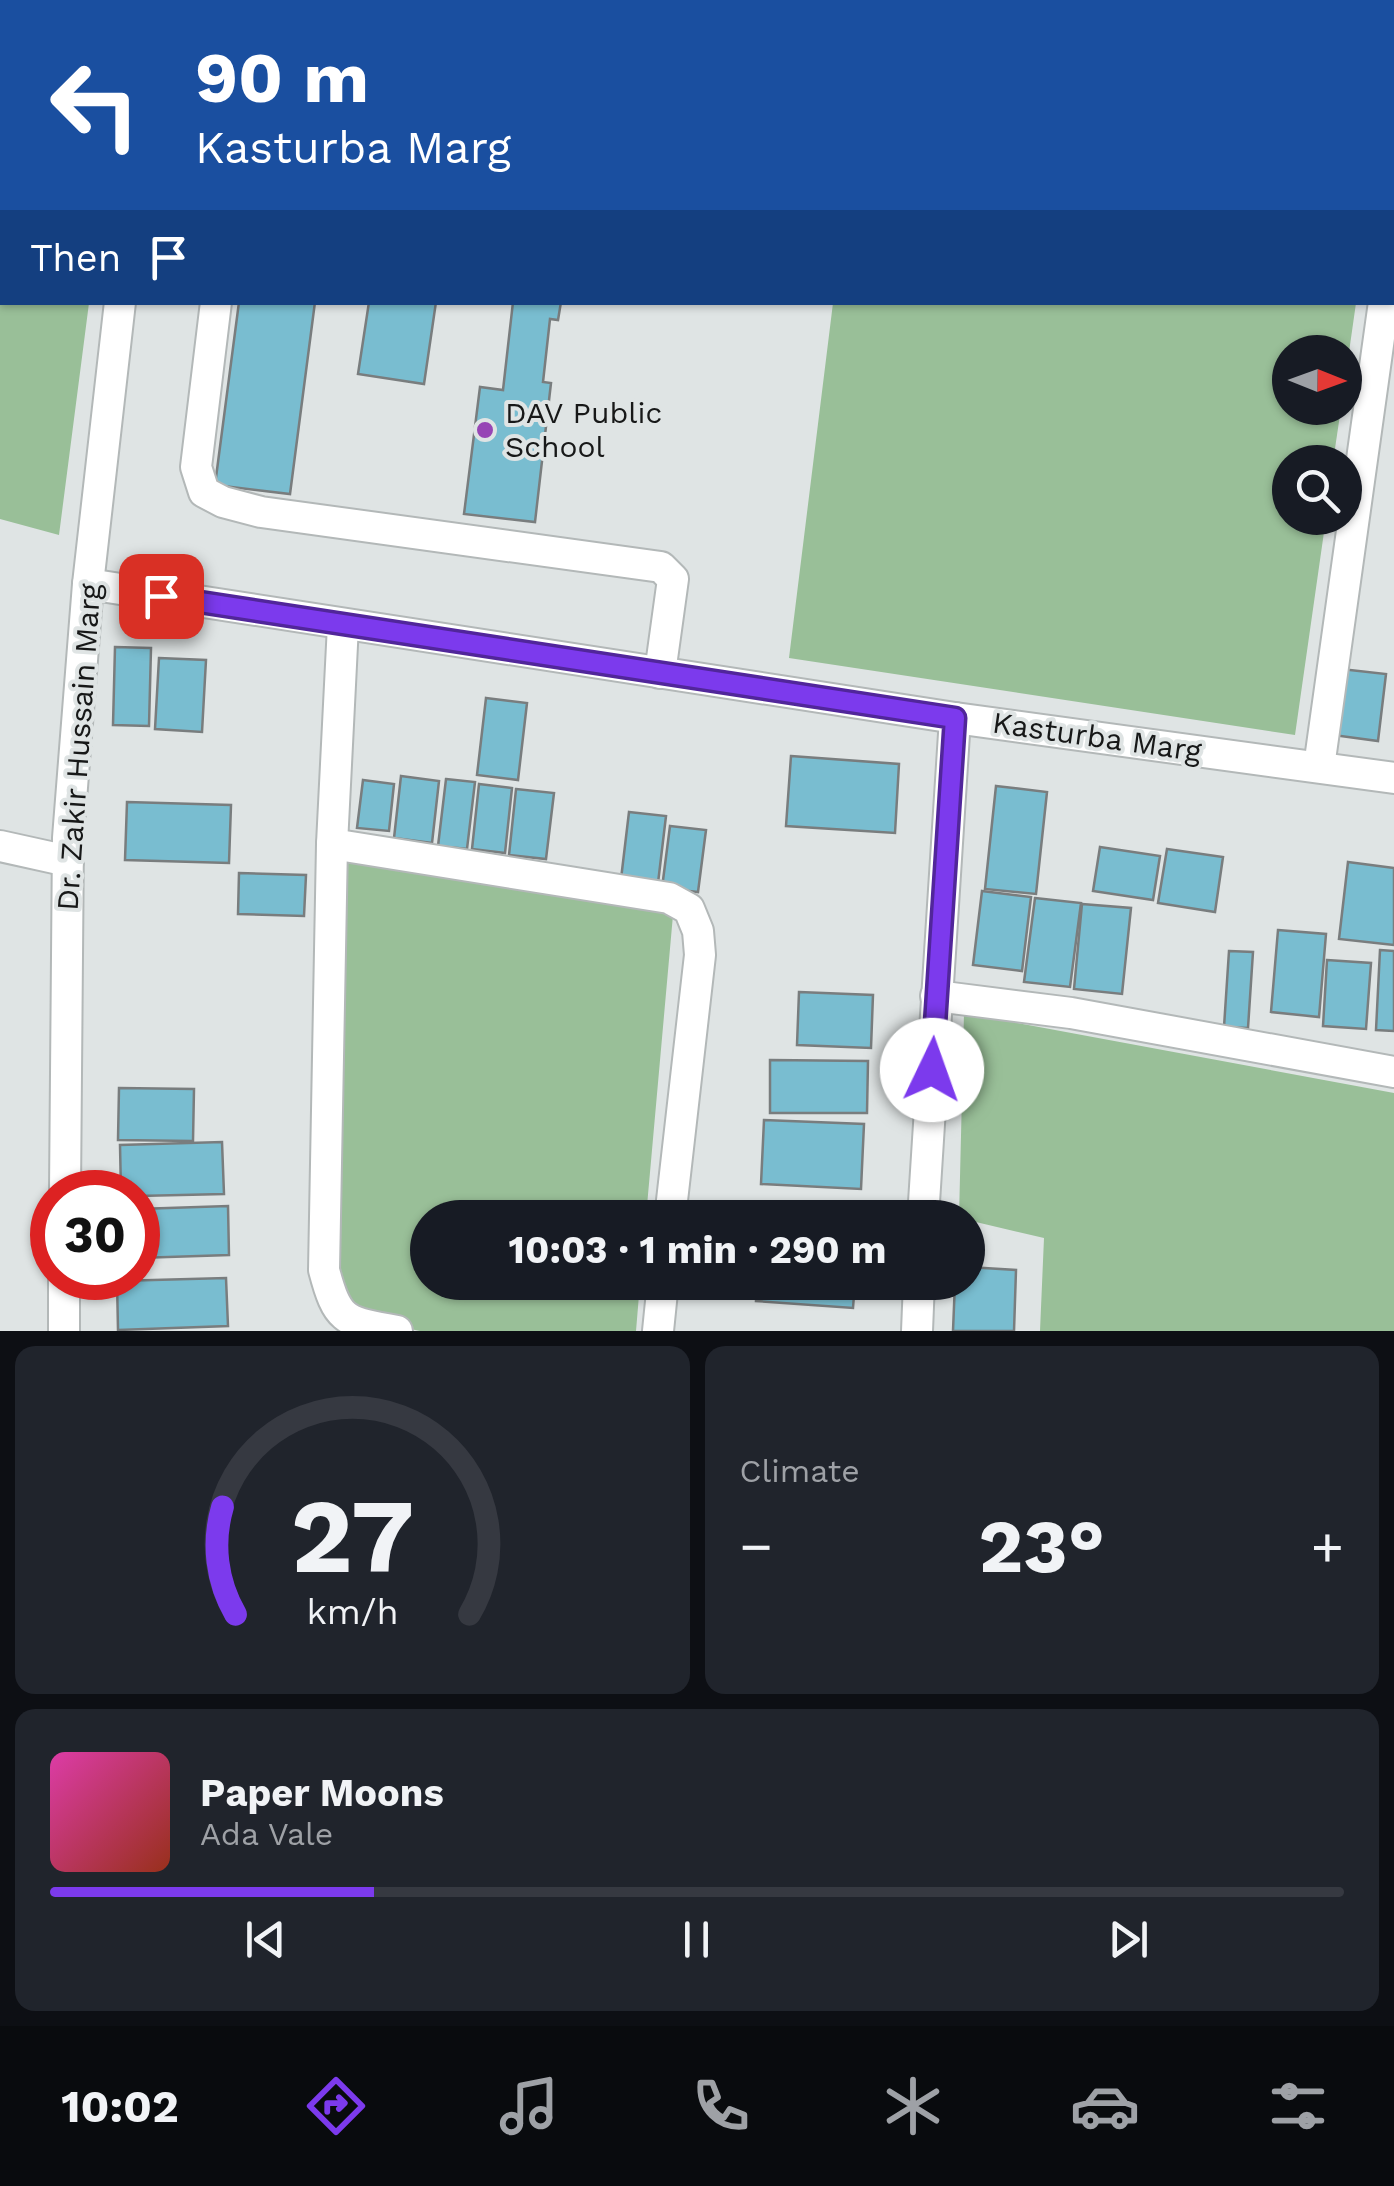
<!DOCTYPE html>
<html lang="en">
<head>
<meta charset="utf-8">
<style>
	:root { --surface:#171b24; --page:#20242c; --text:#f1f3f6; --muted:#9ea1a6; --line:#363941; --accent:#7c3aed }
	body { margin:0; font-family:"Work Sans",sans-serif; background:var(--page); color:var(--text); height:100vh; display:flex; flex-direction:column; font-size:38px; white-space:nowrap }
	* { box-sizing:border-box; margin:0 }
	p { font-size:32px; color:var(--muted) }
	.icon { flex:none; width:55px; height:55px; fill:none; stroke:currentColor; stroke-width:2; stroke-linecap:round; stroke-linejoin:round }
	.map { position:relative; height:1331px; overflow:hidden }
	.details { display:flex; flex-direction:column; gap:15px; padding:15px; background:#0d0f14; flex:1 }
	.details>* { flex:none }
	.banner { position:absolute; left:0px; top:0px; width:1395px; height:305px; box-shadow:0 2px 8px #0004; background:#1a4fa0; color:#fff; overflow:hidden }
	.needle { width:65px; rotate:91deg }
	.buttons { position:absolute; left:1272px; top:335px; display:grid; gap:20px }
	.buttons a { display:grid; place-items:center; width:90px; height:90px; border-radius:50%; background:var(--surface); box-shadow:0 2px 8px #0004; font-size:50px }
	.speed { position:absolute; left:30px; top:1170px; display:flex; gap:20px; font-size:50px; font-weight:700; text-align:center }
	.speed>* { display:grid; place-content:center; width:130px; height:130px; border-radius:50%; background:var(--surface); box-shadow:0 2px 8px #0004; line-height:1 }
	.speed .limit { border:15px solid #d22; background:#fff; color:#111 }
	.pin { position:absolute; display:grid; place-items:center; width:85px; height:85px; color:#fff; margin:-42px; border-radius:20px; box-shadow:0 5px 15px #0006 }
	.me { position:absolute; width:110px; margin:-55px; rotate:3deg; stroke-linejoin:round; filter:drop-shadow(0 0 8px #0008) }
	.turn { display:flex; align-items:center; gap:35px; height:210px; padding:0 30px; font-size:45px }
	.turn .icon { width:130px; height:130px; stroke-width:2.5 }
	.turn b { display:block; font-size:70px; line-height:85px }
	.then { display:flex; align-items:center; height:95px; padding:0 30px; background:#0003; gap:20px; font-size:38px }
	.big { font-size:75px; font-weight:700; line-height:1.1 }
	.details .card { flex:1; display:flex; flex-direction:column; justify-content:center; gap:15px; min-width:0; padding:0 35px; border-radius:20px; background:var(--page) }
	.details .dial { align-items:center; gap:0 }
	.dial svg { height:260px; overflow:visible; fill:none; stroke:var(--line); stroke-width:7; stroke-linecap:round; text-anchor:middle }
	.dial text { fill:var(--text); stroke:none }
	.song { display:flex; align-items:center; gap:30px }
	.cover { width:120px; height:120px; border-radius:15px; background:linear-gradient(135deg,hsl(320 70% 55%),hsl(10 70% 35%)) }
	.played { height:10px; border-radius:5px; background:linear-gradient(90deg,var(--accent) 25%,var(--line) 25%) }
	.keys { display:flex; justify-content:space-around; direction:ltr }
	.heat { display:flex; justify-content:space-between; align-items:center; font-size:55px; direction:ltr }
	.details .tiles { flex:1; display:grid; gap:15px; grid-template-columns:1fr 1fr }
	.card:last-child { grid-column:span 2 }
	.trip { position:absolute; left:410px; top:1200px; width:575px; height:100px; border-radius:50px; background:var(--surface); box-shadow:0 2px 8px #0004; font-weight:700; line-height:100px; text-align:center }
	.tab-bar { display:flex; height:160px; justify-content:space-around; align-items:center; background:#090b0e; color:var(--muted) }
	.tab-bar .icon { width:70px; height:70px }
	.tab-bar .selected { color:var(--accent) }
	.tab-bar b { font-size:45px; color:var(--text) }
	.map>svg:first-child { display:block }
</style>
</head>
<body>
<div class="map">
<svg width="1394" height="1331" viewBox="0 0 1394 1331">
	<rect width="100%" height="100%" fill="#dfe4e4"/>
	<g fill="#99bf98">
		<polygon points="0,0 130,0 2,2 2,302 89,303 59,535 0,519"/>
		<polygon points="870,0 1394,0 1393,42 1392,2 870,2"/>
		<polygon points="833,303 1356,303 1345,380 1345,352 1290,352 1290,408 1341,408 1333,462 1290,462 1290,518 1326,518 1295,735 789,658"/>
		<polygon points="345,856 673,915 646,1217 428,1218 428,1282 640,1283 636,1331 420,1331 328,1312"/>
		<polygon points="964,1013 1394,1093 1394,1331 1040,1331 1044,1238 959,1218"/>
	</g>
	<g fill="#79bdd0" stroke="#797d7e" stroke-width="2.5">
		<polygon points="239,302 315,302 290,494 215,485"/>
		<polygon points="369,302 436,302 424,384 358,374"/>
		<polygon points="513,302 561,302 558,320 550,319 543,382 551,383 535,522 464,514 480,387 503,390"/>
		<polygon points="115,647 151,648 149,726 113,725"/>
		<polygon points="159,658 206,660 202,732 155,729"/>
		<polygon points="1341,669 1386,674 1378,741 1333,735"/>
		<polygon points="486,698 527,703 518,780 477,775"/>
		<polygon points="791,756 899,764 895,833 786,826"/>
		<polygon points="401,776 439,781 432,843 394,838"/>
		<polygon points="446,779 475,782 467,849 438,846"/>
		<polygon points="363,780 394,784 389,831 357,828"/>
		<polygon points="479,784 512,788 505,853 472,849"/>
		<polygon points="996,786 1047,792 1036,894 985,889"/>
		<polygon points="516,789 554,793 546,859 509,855"/>
		<polygon points="127,802 231,805 229,863 125,860"/>
		<polygon points="629,812 666,816 658,883 621,879"/>
		<polygon points="670,826 706,830 698,892 662,888"/>
		<polygon points="1100,847 1160,856 1153,900 1093,891"/>
		<polygon points="1167,849 1223,857 1215,912 1158,903"/>
		<polygon points="1348,862 1394,868 1394,945 1339,939"/>
		<polygon points="239,873 306,875 304,916 238,914"/>
		<polygon points="982,891 1031,897 1022,971 973,965"/>
		<polygon points="1035,898 1081,903 1070,987 1024,982"/>
		<polygon points="1082,904 1131,908 1122,994 1074,989"/>
		<polygon points="1278,930 1326,934 1319,1017 1271,1012"/>
		<polygon points="1380,950 1394,951 1394,1031 1376,1030"/>
		<polygon points="1229,951 1253,952 1248,1028 1224,1027"/>
		<polygon points="1327,960 1371,963 1366,1029 1323,1026"/>
		<polygon points="799,992 873,995 871,1048 797,1045"/>
		<polygon points="770,1060 868,1061 867,1113 770,1113"/>
		<polygon points="119,1088 194,1089 193,1141 118,1140"/>
		<polygon points="764,1120 864,1124 861,1189 761,1184"/>
		<polygon points="222,1142 224,1194 138,1196 138,1192 121,1192 120,1145"/>
		<polygon points="228,1206 229,1255 138,1258 138,1209"/>
		<polygon points="968,1267 1016,1270 1014,1331 953,1331 955,1282 968,1282"/>
		<polygon points="226,1278 228,1326 118,1330 117,1281"/>
		<polygon points="757,1282 855,1282 853,1308 756,1301"/>
	</g>
	<g fill="none" stroke-linecap="round" stroke-linejoin="round">
		<defs>
			<g id="minor">
				<polyline points="161,2 162,0"/>
				<polyline points="256,2 256,0"/>
				<polyline points="1392,245 1394,235"/>
				<polyline points="216,302 196,467 204,492 223,502 261,512 661,567 673,579 660,673"/>
				<polyline points="88,584 955,718 1394,778"/>
				<path d="M 343,625 L 332,844 L 324,1270 C 338,1323 345,1321 397,1331"/>
				<polyline points="1319,767 1384,302"/>
				<polyline points="332,844 669,898 689,909 698,931 700,955 670,1218"/>
				<polyline points="0,846 68,861"/>
				<polyline points="936,996 1071,1013 1394,1072"/>
				<polyline points="65,1192 68,838 88,584 120,302"/>
				<polyline points="923,1218 955,718"/>
				<polyline points="64,1331 64,1278"/>
				<polyline points="658,1331 663,1282"/>
				<polyline points="917,1331 919,1282"/>
			</g>
		</defs>
		<use href="#minor" stroke="#b3b8b8" stroke-width="34"/>
		<use href="#minor" stroke="#fff" stroke-width="30"/>
	</g>
	<g fill="none" stroke-linecap="round" stroke-linejoin="round">
		<defs>
			<polyline id="route" points="161,596 955,718 932,1070"/>
		</defs>
		<use href="#route" stroke="#51269a" stroke-width="25"/>
		<use href="#route" stroke="#7c3aed" stroke-width="18"/>
	</g>
	<circle fill="#9745b5" stroke="#dfe4e4" stroke-width="4" cx="485" cy="430" r="10"/>
	<g text-anchor="middle" stroke-width="8" stroke-linejoin="round" paint-order="stroke">
		<g font-size="30" fill="#171818" stroke="#dfe4e4" text-anchor="start">
			<text x="505" y="423">DAV Public<tspan x="505" dy="34">School</tspan></text>
		</g>
		<g font-size="30" fill="#171818" stroke="#dfe4e4">
			<text transform="translate(1097 737) rotate(8)" y="10">Kasturba Marg</text>
			<text transform="translate(79 747) rotate(-86)" y="10">Dr. Zakir Hussain Marg</text>
		</g>
	</g>
</svg>
<div class="buttons">
<a><svg class="needle" viewBox="-14 -14 28 28"><path d="M0-13l5 13h-10z" fill="#e53935"/><path d="M0 13l5-13h-10z" fill="#9ea1a6"/></svg></a>
<a><svg class="icon" aria-label="search" viewBox="0 0 24 24"><circle cx="10" cy="10" r="6"/><path d="M15 15l6 6"/></svg></a>
</div>
<div class="speed"><div class="limit">30</div></div>
<div class="pin" style="left:161px;top:596px;background:#d93025"><svg class="icon" aria-label="arrive" viewBox="0 0 24 24"><path d="M6 21V4h12l-3 4 3 4H6"/></svg></div>
<svg class="me" style="left:932px;top:1070px" viewBox="-20 -20 40 40"><circle r="19" fill="#fff"/><path d="M0-13L10 11 0 6-10 11z" fill="#7c3aed"/></svg>
<div class="trip">10:03 · 1 min · 290 m</div>
<div class="banner">
<div class="turn"><svg class="icon" aria-label="left" viewBox="0 0 24 24"><path d="M17 20v-9H6M10 6l-5 5 5 5"/></svg><div><b>90 m</b>Kasturba Marg</div></div>
<div class="then">Then<svg class="icon" aria-label="arrive" viewBox="0 0 24 24"><path d="M6 21V4h12l-3 4 3 4H6"/></svg></div>
</div>
</div>
<section class="details">
<div class="tiles">
<div class="card dial"><svg viewBox="0 0 100 80">
<path d="M14 69A42 42 0 1 1 86 69"/>
<path d="M14 69A42 42 0 0 1 10 36" stroke="#7c3aed"/>
<text x="50" y="56" font-size="32" font-weight="700">27</text>
<text x="50" y="72" font-size="11">km/h</text>
</svg></div>
<div class="card"><p>Climate</p>
<div class="heat"><a>−</a><b class="big">23°</b><a>+</a></div>
</div>
<div class="card">
<div class="song"><i class="cover"></i><div><b>Paper Moons</b><p>Ada Vale</p></div></div>
<div class="played"></div>
<div class="keys"><svg class="icon" aria-label="previous" viewBox="0 0 24 24"><path d="M18 5L8 12l10 7zM5 5v14"/></svg><svg class="icon" aria-label="pause" viewBox="0 0 24 24"><path d="M8 5v14M16 5v14"/></svg><svg class="icon" aria-label="next" viewBox="0 0 24 24"><path d="M6 5l10 7-10 7zM19 5v14"/></svg></div>
</div>
</div>
</section>
<nav class="tab-bar">
<b>10:02</b>
<svg class="icon selected" aria-label="directions" viewBox="0 0 24 24"><path d="M12 3l9 9-9 9-9-9zM9 14v-3h6M13 9l2 2-2 2"/></svg>
<svg class="icon" aria-label="music" viewBox="0 0 24 24"><path d="M9 18V5l10-2v13"/><circle cx="6" cy="18" r="3"/><circle cx="16" cy="16" r="3"/></svg>
<svg class="icon" aria-label="phone" viewBox="0 0 24 24"><path d="M5 4h4l2 5-3 2q2 4 5 5l2-3 5 2v4C11 20 4 13 5 4z"/></svg>
<svg class="icon" aria-label="climate" viewBox="0 0 24 24"><path d="M12 3v18M4 7l16 10M4 17L20 7"/></svg>
<svg class="icon" aria-label="car" viewBox="0 0 24 24"><path d="M5 17H2v-5l4-1 3-4h7l3 4 3 1v5h-3M9 17h6M6 11h13"/><circle cx="7" cy="17" r="2"/><circle cx="17" cy="17" r="2"/></svg>
<svg class="icon" aria-label="filters" viewBox="0 0 24 24"><path d="M4 7h16M4 17h16"/><circle cx="9" cy="7" r="2"/><circle cx="15" cy="17" r="2"/></svg>
</nav>
</body>
</html>
